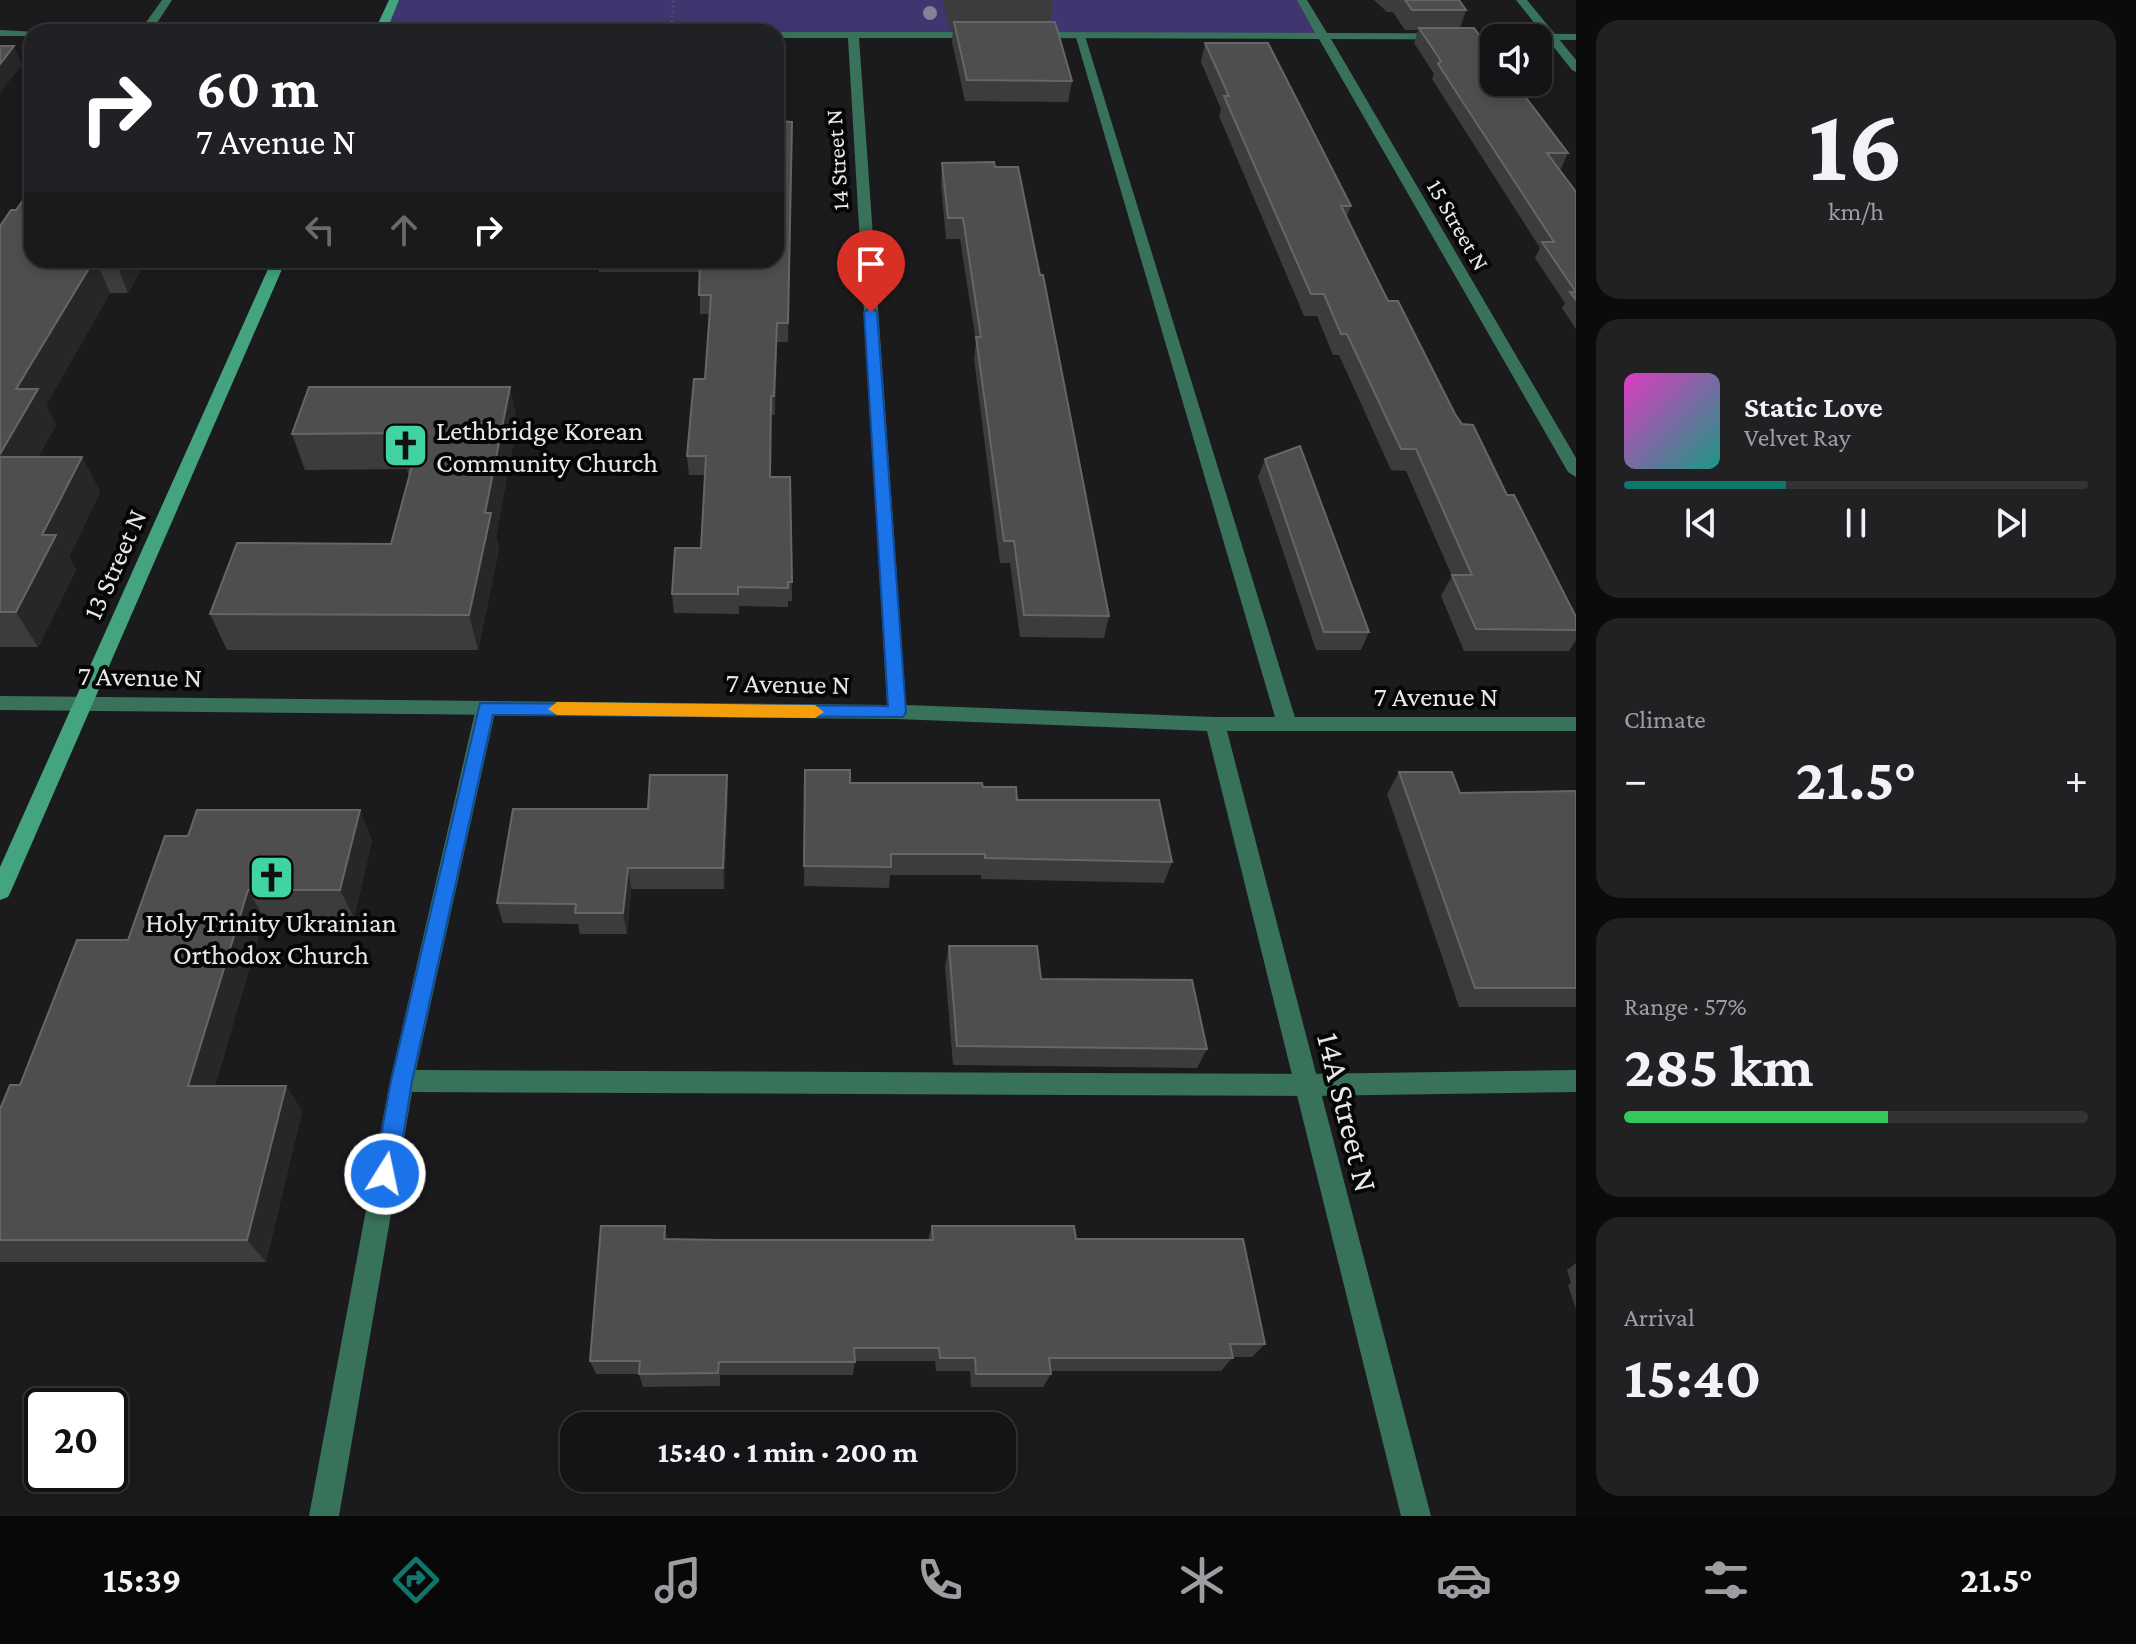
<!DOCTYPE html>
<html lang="en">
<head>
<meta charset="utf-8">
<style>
	:root { --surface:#141416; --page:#212123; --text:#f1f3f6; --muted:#9d9ea1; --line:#333335; --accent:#0f766e }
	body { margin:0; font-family:"Crimson Pro",serif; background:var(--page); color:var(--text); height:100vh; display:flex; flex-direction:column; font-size:30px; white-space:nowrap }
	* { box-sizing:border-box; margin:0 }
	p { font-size:26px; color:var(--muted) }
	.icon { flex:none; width:44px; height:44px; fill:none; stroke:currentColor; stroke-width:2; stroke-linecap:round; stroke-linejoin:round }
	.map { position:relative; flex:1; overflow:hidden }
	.sheet { display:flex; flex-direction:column; gap:20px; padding:20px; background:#0b0b0c; width:560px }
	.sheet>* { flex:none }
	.banner { position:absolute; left:24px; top:24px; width:760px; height:244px; border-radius:24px; box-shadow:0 4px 12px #0003,0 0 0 2px var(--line); background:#202124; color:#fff; overflow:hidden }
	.tools { position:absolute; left:1480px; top:24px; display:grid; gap:16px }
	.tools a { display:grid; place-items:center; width:72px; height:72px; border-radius:16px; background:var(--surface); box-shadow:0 4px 12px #0003,0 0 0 2px var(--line); font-size:40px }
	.speed { position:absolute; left:24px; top:1388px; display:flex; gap:16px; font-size:40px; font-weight:700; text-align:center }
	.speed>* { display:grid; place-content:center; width:104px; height:104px; border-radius:50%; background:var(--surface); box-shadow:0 4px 12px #0003,0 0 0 2px var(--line); line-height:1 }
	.speed .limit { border:4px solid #111; border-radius:12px; background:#fff; color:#111 }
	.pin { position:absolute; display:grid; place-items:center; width:68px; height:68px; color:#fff; margin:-82px -34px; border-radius:50% 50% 50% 0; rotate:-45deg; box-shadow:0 0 8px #0007 }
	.pin .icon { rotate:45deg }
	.me { position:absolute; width:88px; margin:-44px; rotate:10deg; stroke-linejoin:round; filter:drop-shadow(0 0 6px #0008) }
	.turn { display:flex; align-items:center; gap:28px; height:168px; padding:0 40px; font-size:36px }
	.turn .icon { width:104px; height:104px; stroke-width:2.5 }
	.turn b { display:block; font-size:56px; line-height:68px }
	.lanes { display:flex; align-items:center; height:76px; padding:0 40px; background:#0003; justify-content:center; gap:40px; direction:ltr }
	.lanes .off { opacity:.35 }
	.big { font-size:60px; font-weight:700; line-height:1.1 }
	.sheet .card { flex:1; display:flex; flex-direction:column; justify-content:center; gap:12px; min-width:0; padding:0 28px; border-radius:24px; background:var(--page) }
	.sheet .dial { align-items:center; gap:0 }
	.dial b { font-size:104px; line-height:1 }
	.song { display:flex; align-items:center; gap:24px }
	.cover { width:96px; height:96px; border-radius:12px; background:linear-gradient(135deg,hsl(310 70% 55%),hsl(170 70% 35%)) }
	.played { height:8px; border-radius:4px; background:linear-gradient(90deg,var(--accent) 35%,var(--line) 35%) }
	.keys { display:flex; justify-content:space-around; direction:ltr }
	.heat { display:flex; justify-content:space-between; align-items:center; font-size:44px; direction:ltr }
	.charge { height:12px; border-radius:6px; background:linear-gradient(90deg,#34c759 57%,var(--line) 0) }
	.trip { position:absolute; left:560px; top:1412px; width:456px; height:80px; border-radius:24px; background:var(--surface); box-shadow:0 4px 12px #0003,0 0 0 2px var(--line); font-weight:700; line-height:80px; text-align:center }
	.tab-bar { display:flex; height:128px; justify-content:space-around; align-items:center; background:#080809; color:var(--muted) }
	.tab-bar .icon { width:56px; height:56px }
	.tab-bar .on { color:var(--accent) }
	.tab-bar b { font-size:36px; color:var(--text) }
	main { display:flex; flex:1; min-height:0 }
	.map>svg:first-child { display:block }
</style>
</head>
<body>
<main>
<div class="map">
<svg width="1576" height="1516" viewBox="0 0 1576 1516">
	<rect width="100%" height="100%" fill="#1b1b1d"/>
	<polygon fill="#40356e" points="394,0 1302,0 1323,36 380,32"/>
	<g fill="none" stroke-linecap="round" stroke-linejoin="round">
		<polyline stroke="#59595b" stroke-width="3" stroke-dasharray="1 4" stroke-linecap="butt" points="670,32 674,0"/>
		<g fill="#39725b" fill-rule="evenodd">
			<polygon points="162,0 172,0 151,32 139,32"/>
			<polygon points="1516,0 1527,0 1576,60 1576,72 1572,70"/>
			<polygon points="1075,34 1085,36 1297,724 1294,729 1280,729 1277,724"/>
			<polygon points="486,701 493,703 496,708 416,1070 1306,1074 1576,1070 1576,1092 1306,1096 412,1092 339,1516 309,1516 390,1081 476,708 479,703"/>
		</g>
		<g fill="#39725b" fill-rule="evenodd">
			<polygon points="1297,0 1307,0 1327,33 1576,34 1576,40 1331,39 1576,458 1576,477 1568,472 1319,39 1032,38 1026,35 1032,32 1315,33"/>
			<polygon points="0,30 37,32 32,32 32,36 0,36"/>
			<polygon points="774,32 980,32 986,35 980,38 859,38 906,705 1215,717 1576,717 1576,731 1227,731 1431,1516 1401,1516 1207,731 897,719 0,710 0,696 887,705 848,38 776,38"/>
		</g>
		<g fill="#43a47f" fill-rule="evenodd">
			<polygon points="389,0 399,0 386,32 374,32"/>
			<polygon points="272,260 286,260 11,891 8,897 0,900 0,867"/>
		</g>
	</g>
	<circle fill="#838197" cx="930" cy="13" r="7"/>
	<g fill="#3c3c3e">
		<polygon points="943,0 1053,0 1050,22 1072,81 1068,102 965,101 952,42 953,29 949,29"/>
		<polygon points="1374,0 1458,0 1466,10 1460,28 1568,153 1561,169 1559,169 1576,192 1576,329 1562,308 1565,303 1535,258 1540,248 1432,79 1434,74 1414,43 1418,30 1405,30 1393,12 1387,12"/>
		<polygon points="1205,43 1351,206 1346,218 1388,301 1455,414 1507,495 1576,617 1576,640 1569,651 1464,651 1441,596 1452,576 1406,471 1391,470 1339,355 1333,355 1317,316 1304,316 1219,116 1221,109 1201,62"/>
		<polygon points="792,122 788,342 777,342 775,415 771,415 770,477 790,477 792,601 788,601 788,607 739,606 739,614 674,613 672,594 701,548 705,475 689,475 687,456 705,379 710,314 700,314 700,272 599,272 597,260 776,260"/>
		<polygon points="942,163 1109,616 1104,638 1020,637 1010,563 1000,563 974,359 976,342 960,239 946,239 941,184"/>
		<polygon points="16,210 32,260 147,260 128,293 110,293 46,405 56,425 38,457 82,457 100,492 69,557 76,570 38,647 0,647 0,226"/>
		<polygon points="510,387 517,423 496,536 499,549 478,650 227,650 210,614 391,544 409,477 407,469 305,470 292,434"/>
		<polygon points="1265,459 1369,632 1361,650 1316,650 1258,477"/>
		<polygon points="805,770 850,783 983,787 1172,862 1164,883 981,879 981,875 890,875 889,888 804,886"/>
		<polygon points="1399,772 1460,793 1576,791 1576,1007 1459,1007 1387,794"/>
		<polygon points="727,775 728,796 724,889 631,889 627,934 580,934 578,924 503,923 497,903 648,809"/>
		<polygon points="188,836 372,840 354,918 264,918 215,1086 286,1086 302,1111 266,1262 0,1262 0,1109 128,940"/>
		<polygon points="949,946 1041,979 1207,1049 1197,1068 953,1065 945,966"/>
		<polygon points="665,1226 667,1239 928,1240 932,1226 1076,1239 1265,1344 1252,1357 1233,1357 1221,1371 1050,1371 1051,1374 1043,1387 971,1387 970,1371 936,1371 935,1361 855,1361 853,1375 720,1375 720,1386 643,1387 639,1374 596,1374 590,1361"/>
		<polygon points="1576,1263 1576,1309 1568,1285 1571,1283 1567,1270"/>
	</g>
	<g fill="#272729">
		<polygon points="14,46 22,65 0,93 0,64"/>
		<polygon points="94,260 96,260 110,293 46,405 56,425 18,492 0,460 0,454 16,389"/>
		<polygon points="115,260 147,260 128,293"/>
		<polygon points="777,323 777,342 775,415 774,396"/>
		<polygon points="510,387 517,423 496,536 499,549 478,650 469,615 485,513"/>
		<polygon points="82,457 100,492 69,557 76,570 38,647 16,612 42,535"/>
		<polygon points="727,775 728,796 724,889 723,868"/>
		<polygon points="360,810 372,840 354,918 340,890"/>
		<polygon points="628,868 631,889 627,934 623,913"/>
		<polygon points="248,890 264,918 208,1110 188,1086"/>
		<polygon points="286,1086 302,1111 266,1262 247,1240"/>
	</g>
	<g fill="#4e4e50" stroke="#666668" stroke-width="2">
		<polygon points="1405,0 1459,0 1466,10 1412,10"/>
		<polygon points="954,22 1055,22 1072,81 967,80"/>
		<polygon points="1419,28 1474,28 1494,55 1494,82 1514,82 1568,153 1547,153 1576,192 1576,292 1542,242 1554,242 1438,64 1441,61"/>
		<polygon points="541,29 540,32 428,32 429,30"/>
		<polygon points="1205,43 1268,43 1351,206 1341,206 1388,301 1398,301 1455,414 1462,424 1473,425 1507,495 1514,495 1576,617 1576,630 1476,629 1452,575 1472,575 1416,449 1401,449 1347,334 1341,334 1324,294 1311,294 1224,96 1229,96"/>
		<polygon points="0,46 14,46 0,64"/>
		<polygon points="776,121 792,122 788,323 777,323 774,396 771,396 770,477 790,477 792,582 788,582 788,588 738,587 738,594 672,594 675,548 701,548 706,456 687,456 694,379 705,379 711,295 699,295 700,260 776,260"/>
		<polygon points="994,162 995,167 1018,167 1040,275 1043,275 1109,616 1024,615 1014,541 1004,541 976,337 981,337 963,218 948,218 942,163"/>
		<polygon points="32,188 32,260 94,260 16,389 38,389 0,454 0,226 11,210 16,210"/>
		<polygon points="1570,292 1576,292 1576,300"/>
		<polygon points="309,387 510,387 485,513 491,513 469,615 210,614 237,543 391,544 419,440 399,441 401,433 292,434"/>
		<polygon points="1300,446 1369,632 1324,632 1265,459"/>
		<polygon points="0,457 82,457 42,535 56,535 16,612 0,612"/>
		<polygon points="805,770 850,770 850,783 982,783 983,787 1016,787 1017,800 1159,800 1172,862 985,858 985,854 891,854 891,867 804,866"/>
		<polygon points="1399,772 1452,772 1460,793 1576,791 1576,988 1475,988"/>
		<polygon points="650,775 727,775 723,868 628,868 623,913 575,913 576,904 497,903 513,809 648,809"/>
		<polygon points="197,810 360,810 340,890 248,890 188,1086 286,1086 247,1240 0,1240 0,1109 10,1085 20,1085 77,940 128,940 165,836 188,836"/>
		<polygon points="949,946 1037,946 1041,979 1192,980 1207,1049 957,1046"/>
		<polygon points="601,1226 665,1226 664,1239 722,1240 933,1240 932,1226 1074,1226 1076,1239 1243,1239 1265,1344 1230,1344 1233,1358 1049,1358 1051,1374 976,1374 975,1358 940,1358 939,1348 854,1348 855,1362 719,1362 718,1373 639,1374 640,1361 590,1361"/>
	</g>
	<polygon fill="#1a73e8" stroke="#114b97" stroke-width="2" points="871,308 877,312 906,712 903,717 493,715 412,1081 397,1174 393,1182 385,1185 377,1182 374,1174 391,1081 480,703 888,706 864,312"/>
	<polygon fill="#f59e0b" points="557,702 815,705 824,712 815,718 557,715 548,709"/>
	<defs>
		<symbol id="church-square" viewBox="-11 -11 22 22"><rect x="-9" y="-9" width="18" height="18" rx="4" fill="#42d4a0" stroke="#060607"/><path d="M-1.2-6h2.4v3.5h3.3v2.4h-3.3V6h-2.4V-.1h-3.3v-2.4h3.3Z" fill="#111"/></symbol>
	</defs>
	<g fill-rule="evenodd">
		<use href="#church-square" x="380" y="420" width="51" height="51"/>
		<use href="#church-square" x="246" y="852" width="51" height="51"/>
	</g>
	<g text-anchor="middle" stroke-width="8" stroke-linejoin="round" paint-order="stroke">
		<g font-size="24" fill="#e8e8ea" stroke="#060607">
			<text transform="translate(837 160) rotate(-94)" y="8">14 Street N</text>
			<text transform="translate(1458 225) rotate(60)" y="8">15 Street N</text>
		</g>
		<g font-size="28" fill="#e8e8ea" stroke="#060607" text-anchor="start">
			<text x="436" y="440">Lethbridge Korean<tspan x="436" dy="32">Community Church</tspan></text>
			<text x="271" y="932" text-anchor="middle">Holy Trinity Ukrainian<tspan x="271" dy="32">Orthodox Church</tspan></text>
		</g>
		<g font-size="28" fill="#e8e8ea" stroke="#060607">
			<text transform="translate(114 564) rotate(-66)" y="10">13 Street N</text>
			<text transform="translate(140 676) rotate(1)" y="10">7 Avenue N</text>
			<text transform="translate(788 683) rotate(1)" y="10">7 Avenue N</text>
			<text x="1436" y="706">7 Avenue N</text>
		</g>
		<g font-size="34" fill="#e8e8ea" stroke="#060607">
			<text transform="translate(1348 1112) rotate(76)" y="12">14A Street N</text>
		</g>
	</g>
</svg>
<div class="tools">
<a><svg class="icon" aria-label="sound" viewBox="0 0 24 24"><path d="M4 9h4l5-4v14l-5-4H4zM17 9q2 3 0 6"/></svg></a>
</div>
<div class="speed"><div class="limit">20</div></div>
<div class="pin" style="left:871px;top:312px;background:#d93025"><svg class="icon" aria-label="arrive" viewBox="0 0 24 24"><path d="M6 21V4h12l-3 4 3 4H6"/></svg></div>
<svg class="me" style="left:385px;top:1174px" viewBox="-20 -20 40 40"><circle r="17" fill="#1a73e8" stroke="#fff" stroke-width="3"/><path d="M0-11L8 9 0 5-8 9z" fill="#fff"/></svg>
<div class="trip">15:40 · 1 min · 200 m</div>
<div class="banner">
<div class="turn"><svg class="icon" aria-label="right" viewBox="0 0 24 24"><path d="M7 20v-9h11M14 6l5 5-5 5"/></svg><div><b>60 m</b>7 Avenue N</div></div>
<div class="lanes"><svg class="icon off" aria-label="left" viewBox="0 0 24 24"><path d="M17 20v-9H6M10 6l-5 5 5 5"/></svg><svg class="icon off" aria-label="ahead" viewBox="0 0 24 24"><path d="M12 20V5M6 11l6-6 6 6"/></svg><svg class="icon" aria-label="right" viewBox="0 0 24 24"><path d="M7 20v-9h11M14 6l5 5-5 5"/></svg></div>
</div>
</div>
<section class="sheet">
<div class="card dial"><b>16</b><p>km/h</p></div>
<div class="card">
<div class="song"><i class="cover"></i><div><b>Static Love</b><p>Velvet Ray</p></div></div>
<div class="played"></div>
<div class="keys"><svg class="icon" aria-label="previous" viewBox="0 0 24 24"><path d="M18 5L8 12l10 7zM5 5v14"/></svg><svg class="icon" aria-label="pause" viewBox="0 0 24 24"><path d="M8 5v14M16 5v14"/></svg><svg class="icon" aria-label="next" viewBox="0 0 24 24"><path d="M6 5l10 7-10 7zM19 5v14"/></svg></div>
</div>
<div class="card"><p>Climate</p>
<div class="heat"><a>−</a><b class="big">21.5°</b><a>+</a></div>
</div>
<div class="card"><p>Range · 57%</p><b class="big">285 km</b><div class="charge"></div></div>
<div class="card"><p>Arrival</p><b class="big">15:40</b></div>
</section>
</main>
<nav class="tab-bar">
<b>15:39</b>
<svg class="icon on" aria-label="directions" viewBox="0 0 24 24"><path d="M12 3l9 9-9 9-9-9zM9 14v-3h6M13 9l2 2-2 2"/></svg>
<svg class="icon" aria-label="music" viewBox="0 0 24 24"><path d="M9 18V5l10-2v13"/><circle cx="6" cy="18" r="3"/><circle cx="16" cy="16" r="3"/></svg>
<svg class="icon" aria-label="phone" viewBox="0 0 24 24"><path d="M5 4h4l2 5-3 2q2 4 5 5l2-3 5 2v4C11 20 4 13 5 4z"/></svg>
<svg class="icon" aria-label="climate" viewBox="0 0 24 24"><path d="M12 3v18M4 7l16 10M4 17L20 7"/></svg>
<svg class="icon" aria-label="car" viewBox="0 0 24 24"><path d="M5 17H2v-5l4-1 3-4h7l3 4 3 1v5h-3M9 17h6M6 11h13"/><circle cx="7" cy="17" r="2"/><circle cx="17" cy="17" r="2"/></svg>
<svg class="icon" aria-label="filters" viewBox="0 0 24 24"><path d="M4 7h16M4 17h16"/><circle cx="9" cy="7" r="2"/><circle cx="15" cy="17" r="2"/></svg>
<b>21.5°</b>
</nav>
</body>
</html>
